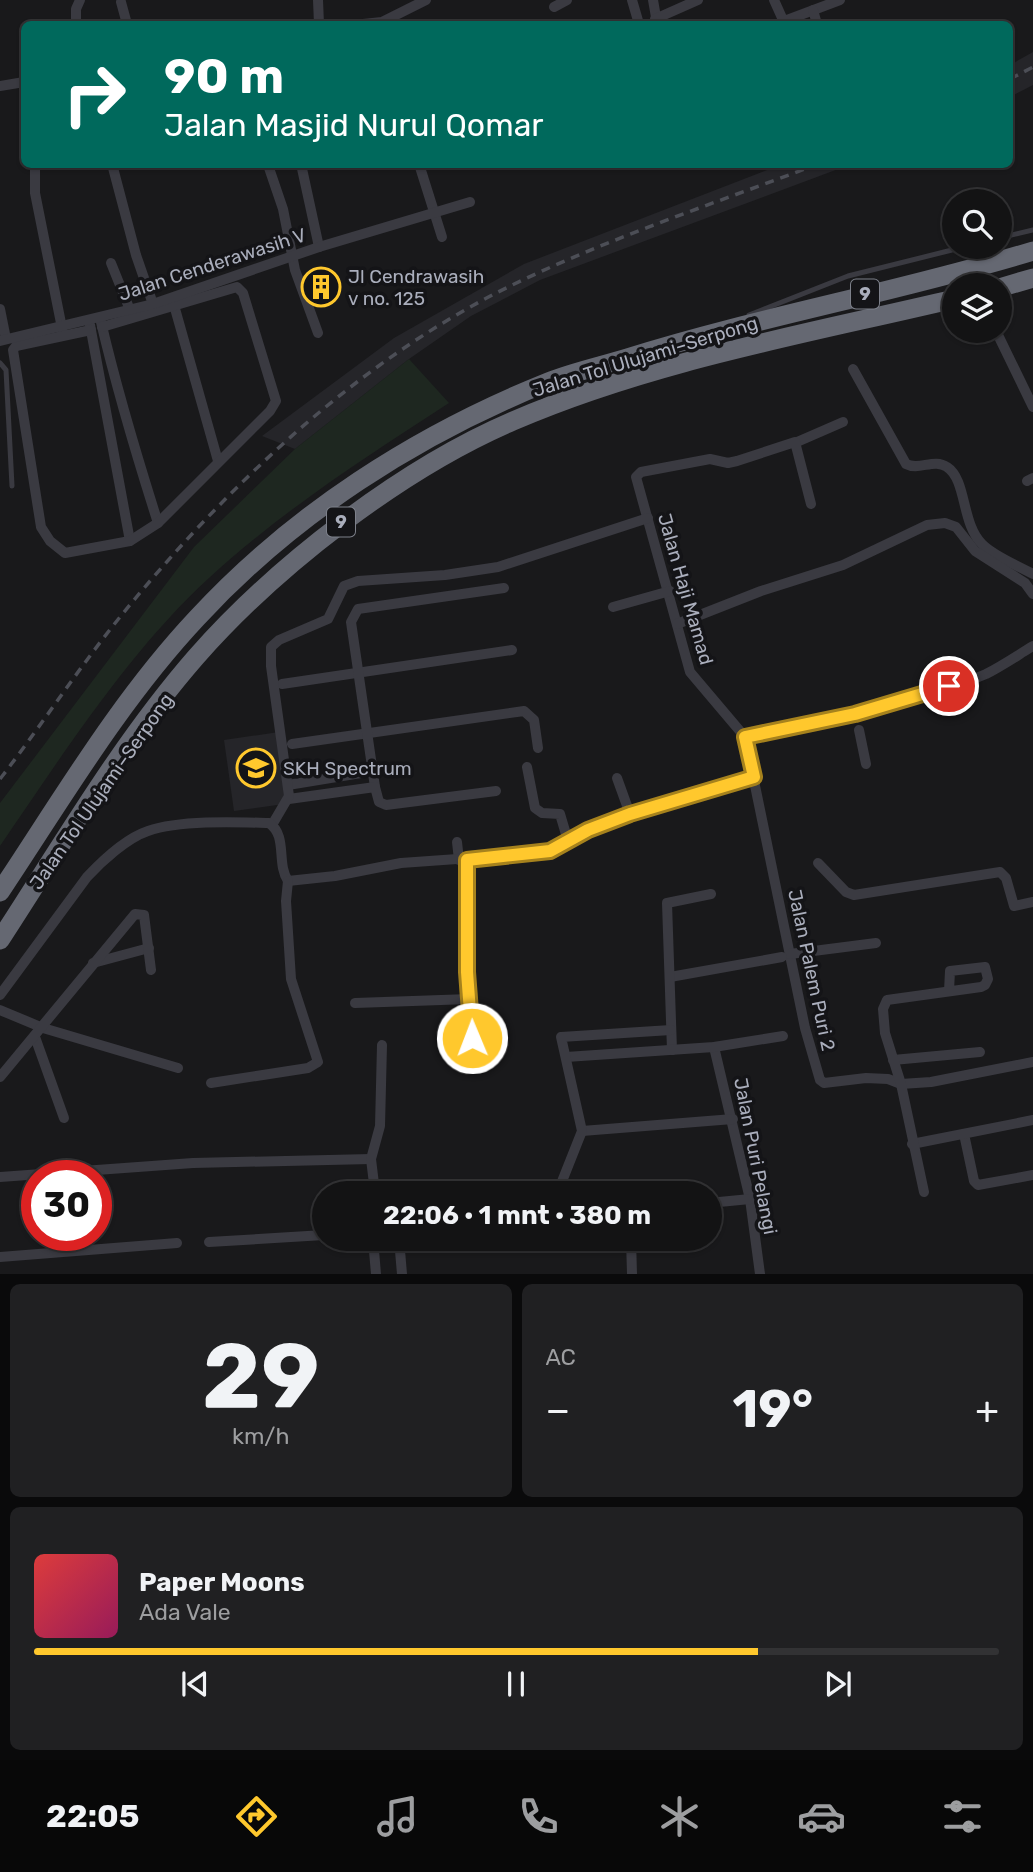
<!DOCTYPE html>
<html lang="id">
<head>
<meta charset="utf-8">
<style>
	:root { --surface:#131314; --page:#202022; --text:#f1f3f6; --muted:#9d9ea0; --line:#323234; --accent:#ffc82d }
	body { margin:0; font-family:Rubik,sans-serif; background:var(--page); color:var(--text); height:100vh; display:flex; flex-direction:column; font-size:26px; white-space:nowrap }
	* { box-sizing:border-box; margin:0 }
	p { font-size:23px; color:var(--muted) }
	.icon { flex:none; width:38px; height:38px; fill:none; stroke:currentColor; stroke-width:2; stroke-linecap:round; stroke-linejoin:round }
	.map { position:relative; height:1274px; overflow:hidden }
	.details { display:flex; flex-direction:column; gap:10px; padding:10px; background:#0a0a0b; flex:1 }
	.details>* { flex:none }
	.hud { position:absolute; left:21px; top:21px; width:992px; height:147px; border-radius:10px; box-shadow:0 2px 5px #0004,0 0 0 2px var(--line); background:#00695c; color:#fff; overflow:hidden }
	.controls { position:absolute; left:942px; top:189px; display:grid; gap:14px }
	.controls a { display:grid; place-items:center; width:70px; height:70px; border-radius:50%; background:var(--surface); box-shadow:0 2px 5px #0004,0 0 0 2px var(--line); font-size:35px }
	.speed { position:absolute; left:21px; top:1160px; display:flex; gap:14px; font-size:35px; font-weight:700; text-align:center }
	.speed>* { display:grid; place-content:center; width:91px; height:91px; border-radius:50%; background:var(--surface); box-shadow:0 2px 5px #0004,0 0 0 2px var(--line); line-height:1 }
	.speed .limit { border:10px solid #d22; background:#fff; color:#111 }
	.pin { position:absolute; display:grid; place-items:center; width:60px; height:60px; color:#fff; margin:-30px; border:4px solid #fff; border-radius:50%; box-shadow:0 2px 7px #0007 }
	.me { position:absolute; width:77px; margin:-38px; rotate:359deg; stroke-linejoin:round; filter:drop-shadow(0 0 5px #0008) }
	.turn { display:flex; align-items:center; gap:24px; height:147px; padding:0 28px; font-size:32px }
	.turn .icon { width:91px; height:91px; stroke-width:2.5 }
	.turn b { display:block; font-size:49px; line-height:60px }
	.big { font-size:52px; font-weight:700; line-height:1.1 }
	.details .widget { flex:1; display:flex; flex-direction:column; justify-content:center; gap:10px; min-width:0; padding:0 24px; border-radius:10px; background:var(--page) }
	.details .dial { align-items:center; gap:0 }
	.dial b { font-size:91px; line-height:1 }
	.song { display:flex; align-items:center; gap:21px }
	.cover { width:84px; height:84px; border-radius:10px; background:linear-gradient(135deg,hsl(0 70% 55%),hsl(330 70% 35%)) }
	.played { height:7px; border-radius:4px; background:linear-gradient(90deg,var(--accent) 75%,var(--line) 75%) }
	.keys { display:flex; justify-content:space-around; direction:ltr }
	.heat { display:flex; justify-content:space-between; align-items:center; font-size:38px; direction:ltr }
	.details .tiles { flex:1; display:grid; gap:10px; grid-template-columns:1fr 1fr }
	.widget:last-child { grid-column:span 2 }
	.trip { position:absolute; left:312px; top:1181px; width:410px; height:70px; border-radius:35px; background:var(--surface); box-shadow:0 2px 5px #0004,0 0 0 2px var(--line); font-weight:700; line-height:70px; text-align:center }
	.tab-bar { display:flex; height:112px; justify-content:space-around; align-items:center; background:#080808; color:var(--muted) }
	.tab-bar .icon { width:49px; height:49px }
	.tab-bar .selected { color:var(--accent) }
	.tab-bar b { font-size:32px; color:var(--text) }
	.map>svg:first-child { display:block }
</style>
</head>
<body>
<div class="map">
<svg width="1033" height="1274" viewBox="0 0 1033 1274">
	<rect width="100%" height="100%" fill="#19191b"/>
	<g fill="#252529">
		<polygon points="1033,52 1033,85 1010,97 1010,65"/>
		<polygon points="780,165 849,165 540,280 471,316 409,359 295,449 262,436 394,338 524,264"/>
		<polygon points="279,732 288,796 284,804 234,811 224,740"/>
	</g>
	<path fill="#1e2720" d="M 409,359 L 449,403 C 366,457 283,510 209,578 C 129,651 61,757 0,846 L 0,803 L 194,547 L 295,449 Z"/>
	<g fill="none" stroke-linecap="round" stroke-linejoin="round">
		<g stroke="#3a3a41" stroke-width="5">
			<polyline points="999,238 1033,230"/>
			<polyline points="749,315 848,276 964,247"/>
			<polyline points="0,363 6,370 12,486"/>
		</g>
		<g stroke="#3a3a41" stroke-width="10">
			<polyline points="318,0 319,24"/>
			<polyline points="632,0 639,24"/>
			<polyline points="653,0 657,23"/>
			<polyline points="774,0 783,20 787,20 840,0"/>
			<polyline points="121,2 127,24"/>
			<polyline points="554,7 567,0"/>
			<polyline points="813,10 817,24"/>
			<polyline points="655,19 698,0"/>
			<polyline points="76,24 76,9 80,0"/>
			<polyline points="363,24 382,22 426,0"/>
			<polyline points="0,86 24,82"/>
			<polyline points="35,164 35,193 62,328"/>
			<polyline points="112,164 136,255 153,304"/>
			<polyline points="301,164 319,247"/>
			<polyline points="419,164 442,237"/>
			<polyline points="593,164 601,164"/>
			<polyline points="268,165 283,209 295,270 318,333"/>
			<polyline points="111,263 130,310"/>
			<polyline points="174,305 218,461"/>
			<polyline points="0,309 6,339"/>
			<path d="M 101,322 C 117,390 137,457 158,523"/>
			<polyline points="90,325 130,541"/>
			<polyline points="91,330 16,346 13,350 41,527 50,541 65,553 130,541 158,523 270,411 276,401 243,293 237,287 102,327"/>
			<polyline points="998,335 1033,407"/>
			<polyline points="0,341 153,304 319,247 470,202"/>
			<path d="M 853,369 L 906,464 C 919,471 934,458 947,467 C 967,480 961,523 982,544 C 995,557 1017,565 1033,574"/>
			<polyline points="797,442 843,422"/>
			<polyline points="1027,481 1033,478"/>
			<polyline points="811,504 795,442 737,461 728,463 710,459 641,472 636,477 690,672 745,737 805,1028 820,1080 824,1083 866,1078 888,1079 901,1084 931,1082 1033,1062"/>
			<polyline points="613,607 670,591"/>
			<polyline points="677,624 761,591 843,565 927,525 945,523 956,527 975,551 1025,583 1033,594"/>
			<polyline points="282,684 512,650"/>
			<polyline points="859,730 866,764"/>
			<path d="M 745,737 C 825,716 910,707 986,674 C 1002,666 1018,655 1033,646"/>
			<polyline points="292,744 524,711 534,720 538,748"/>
			<polyline points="527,767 535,808 542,813 560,814 568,841"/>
			<polyline points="617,778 630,814"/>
			<polyline points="288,785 373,771"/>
			<polyline points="375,787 351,622 358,609 504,588"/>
			<polyline points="289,799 375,787 379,802 386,805 496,791"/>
			<polyline points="272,825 289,796 271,666 271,647 279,640 328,619 344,586 358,581 445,575 498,567 648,518"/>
			<polyline points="457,842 459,860"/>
			<polyline points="467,860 467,972 472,1016 469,1053"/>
			<polyline points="818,863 846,892 854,895 1000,872 1006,878 1014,906 1033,902"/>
			<polyline points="288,881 335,876 401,863 542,853 588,830 654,806 754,777"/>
			<polyline points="790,954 876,943"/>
			<polyline points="93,963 149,948"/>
			<polyline points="670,977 782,957"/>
			<path d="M 0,995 L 87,877 C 102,861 127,838 148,831 C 180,820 235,822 269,823 C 288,836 276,863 288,881"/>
			<polyline points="355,1003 470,999"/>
			<polyline points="0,1010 43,1028 178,1068"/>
			<polyline points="35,1037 64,1118"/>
			<polyline points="714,1047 750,1199 760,1274"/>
			<polyline points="672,1050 667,903 711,894"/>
			<polyline points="566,1057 714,1047 783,1036"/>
			<polyline points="893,1060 980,1052"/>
			<polyline points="0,1077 135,914 144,915 151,970"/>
			<polyline points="211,1083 308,1068 318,1062 291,979 286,901 288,881"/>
			<polyline points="582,1131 733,1119"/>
			<polyline points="964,1134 974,1181 978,1185 1033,1175"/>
			<polyline points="912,1144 1033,1120"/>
			<polyline points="0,1177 193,1163 371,1159"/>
			<polyline points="924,1192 901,1084 885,1033 883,1009 887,1000 981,987 985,985 988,979 985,967 950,971 949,991"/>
			<polyline points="372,1194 374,1184 371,1159 380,1126 382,1045"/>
			<polyline points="557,1194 582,1131 561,1037 671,1030"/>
			<polyline points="709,1203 750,1199"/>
			<polyline points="373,1239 376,1274"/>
			<polyline points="399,1239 402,1274"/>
			<polyline points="631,1239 632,1274"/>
			<polyline points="209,1242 324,1235"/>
			<polyline points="0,1257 177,1243"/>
		</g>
		<g stroke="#656872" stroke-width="19">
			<polyline points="999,288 1033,278"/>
			<path d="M 0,892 C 62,799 120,700 197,618 C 293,514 416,435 548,382 C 573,372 601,366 627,358 C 761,316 899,292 1033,251"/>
			<path d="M 0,940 C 62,845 121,743 196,657 C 276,566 401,469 513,421 C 652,361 806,334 954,299"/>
		</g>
		<g stroke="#4c4e56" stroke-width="3.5" stroke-dasharray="9 7" stroke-linecap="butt">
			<polyline points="1010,79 1033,67"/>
			<path d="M 0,779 C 41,726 78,669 120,617 C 229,483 368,351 527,278 C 621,234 721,201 818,164"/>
		</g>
	</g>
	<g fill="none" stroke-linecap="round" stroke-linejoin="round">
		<defs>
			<polyline id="route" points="472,1038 467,972 467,860 550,851 588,830 630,814 754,777 745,737 855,714 949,686"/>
		</defs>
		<use href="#route" stroke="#a6821d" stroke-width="18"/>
		<use href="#route" stroke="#ffc82d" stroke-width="12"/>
	</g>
	<defs>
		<symbol id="building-ring" viewBox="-11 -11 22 22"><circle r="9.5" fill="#141417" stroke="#ffc82d" stroke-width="1.5"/><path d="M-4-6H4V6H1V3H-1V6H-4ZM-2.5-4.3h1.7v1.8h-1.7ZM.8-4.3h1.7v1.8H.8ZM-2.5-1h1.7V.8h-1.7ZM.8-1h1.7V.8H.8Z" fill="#ffc82d"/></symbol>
		<symbol id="school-ring" viewBox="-11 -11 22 22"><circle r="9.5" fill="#141417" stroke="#ffc82d" stroke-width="1.5"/><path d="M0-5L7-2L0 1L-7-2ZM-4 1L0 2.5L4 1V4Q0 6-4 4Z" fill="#ffc82d"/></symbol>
	</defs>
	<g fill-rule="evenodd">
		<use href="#building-ring" x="299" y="265" width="44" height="44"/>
		<use href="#school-ring" x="234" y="746" width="44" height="44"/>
	</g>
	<g text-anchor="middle" stroke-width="7" stroke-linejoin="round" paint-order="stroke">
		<g fill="#141417" stroke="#7d808a" stroke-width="2">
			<rect x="851" y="279.5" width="28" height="29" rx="5"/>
			<rect x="327" y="507.5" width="28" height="29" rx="5"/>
		</g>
		<g font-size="18" font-weight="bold" fill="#aaaebc">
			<text x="865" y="300">9</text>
			<text x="341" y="528">9</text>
		</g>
		<g font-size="19" fill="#aaaebc" stroke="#141417">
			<text transform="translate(212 264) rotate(-18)" y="7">Jalan Cenderawasih V</text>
			<text transform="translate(645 356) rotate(-17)" y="7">Jalan Tol Ulujami–Serpong</text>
			<text transform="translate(686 589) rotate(74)" y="7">Jalan Haji Mamad</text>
			<text transform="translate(101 791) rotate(-55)" y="7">Jalan Tol Ulujami–Serpong</text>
			<text transform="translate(812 970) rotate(78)" y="7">Jalan Palem Puri 2</text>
			<text transform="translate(756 1156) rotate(79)" y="7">Jalan Puri Pelangi</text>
		</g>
		<g font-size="19" fill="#aaaebc" stroke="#141417" text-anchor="start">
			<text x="348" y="283">Jl Cendrawasih<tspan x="348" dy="22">v no. 125</tspan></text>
			<text x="283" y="775">SKH Spectrum</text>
		</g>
	</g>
</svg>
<div class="controls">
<a><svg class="icon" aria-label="search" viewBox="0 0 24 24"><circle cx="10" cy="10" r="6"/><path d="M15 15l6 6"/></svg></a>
<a><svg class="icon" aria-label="layers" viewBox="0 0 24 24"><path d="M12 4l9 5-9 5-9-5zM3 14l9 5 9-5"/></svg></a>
</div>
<div class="speed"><div class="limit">30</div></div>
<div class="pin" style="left:949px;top:686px;background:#d93025"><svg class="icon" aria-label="arrive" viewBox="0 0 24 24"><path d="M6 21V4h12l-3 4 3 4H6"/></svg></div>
<svg class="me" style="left:472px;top:1038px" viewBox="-20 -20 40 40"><circle r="17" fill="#ffc82d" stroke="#fff" stroke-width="3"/><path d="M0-11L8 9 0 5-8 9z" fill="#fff"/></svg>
<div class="trip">22:06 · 1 mnt · 380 m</div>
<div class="hud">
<div class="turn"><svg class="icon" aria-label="right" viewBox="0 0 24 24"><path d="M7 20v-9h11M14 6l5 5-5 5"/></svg><div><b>90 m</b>Jalan Masjid Nurul Qomar</div></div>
</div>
</div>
<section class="details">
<div class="tiles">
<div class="widget dial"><b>29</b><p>km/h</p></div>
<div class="widget"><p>AC</p>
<div class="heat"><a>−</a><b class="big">19°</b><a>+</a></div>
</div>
<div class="widget">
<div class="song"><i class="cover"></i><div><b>Paper Moons</b><p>Ada Vale</p></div></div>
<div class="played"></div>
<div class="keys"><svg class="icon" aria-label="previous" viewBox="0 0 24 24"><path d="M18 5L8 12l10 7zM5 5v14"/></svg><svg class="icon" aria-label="pause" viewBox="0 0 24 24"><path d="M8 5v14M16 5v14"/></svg><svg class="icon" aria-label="next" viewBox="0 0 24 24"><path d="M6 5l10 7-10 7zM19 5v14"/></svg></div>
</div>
</div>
</section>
<nav class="tab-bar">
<b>22:05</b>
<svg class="icon selected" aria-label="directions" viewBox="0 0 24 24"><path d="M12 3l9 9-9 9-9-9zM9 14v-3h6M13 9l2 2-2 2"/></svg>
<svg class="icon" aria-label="music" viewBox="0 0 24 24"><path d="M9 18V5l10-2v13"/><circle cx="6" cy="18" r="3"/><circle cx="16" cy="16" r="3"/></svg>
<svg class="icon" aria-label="phone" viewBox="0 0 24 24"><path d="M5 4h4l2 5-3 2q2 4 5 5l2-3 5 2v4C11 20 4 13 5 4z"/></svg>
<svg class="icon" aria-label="climate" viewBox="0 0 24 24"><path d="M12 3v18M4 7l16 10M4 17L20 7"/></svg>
<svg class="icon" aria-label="car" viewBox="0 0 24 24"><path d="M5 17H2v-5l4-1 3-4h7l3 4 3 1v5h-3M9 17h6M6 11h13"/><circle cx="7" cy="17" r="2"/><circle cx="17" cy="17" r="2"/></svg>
<svg class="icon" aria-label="filters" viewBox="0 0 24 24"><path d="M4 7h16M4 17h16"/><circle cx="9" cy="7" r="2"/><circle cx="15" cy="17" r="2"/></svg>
</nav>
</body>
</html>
